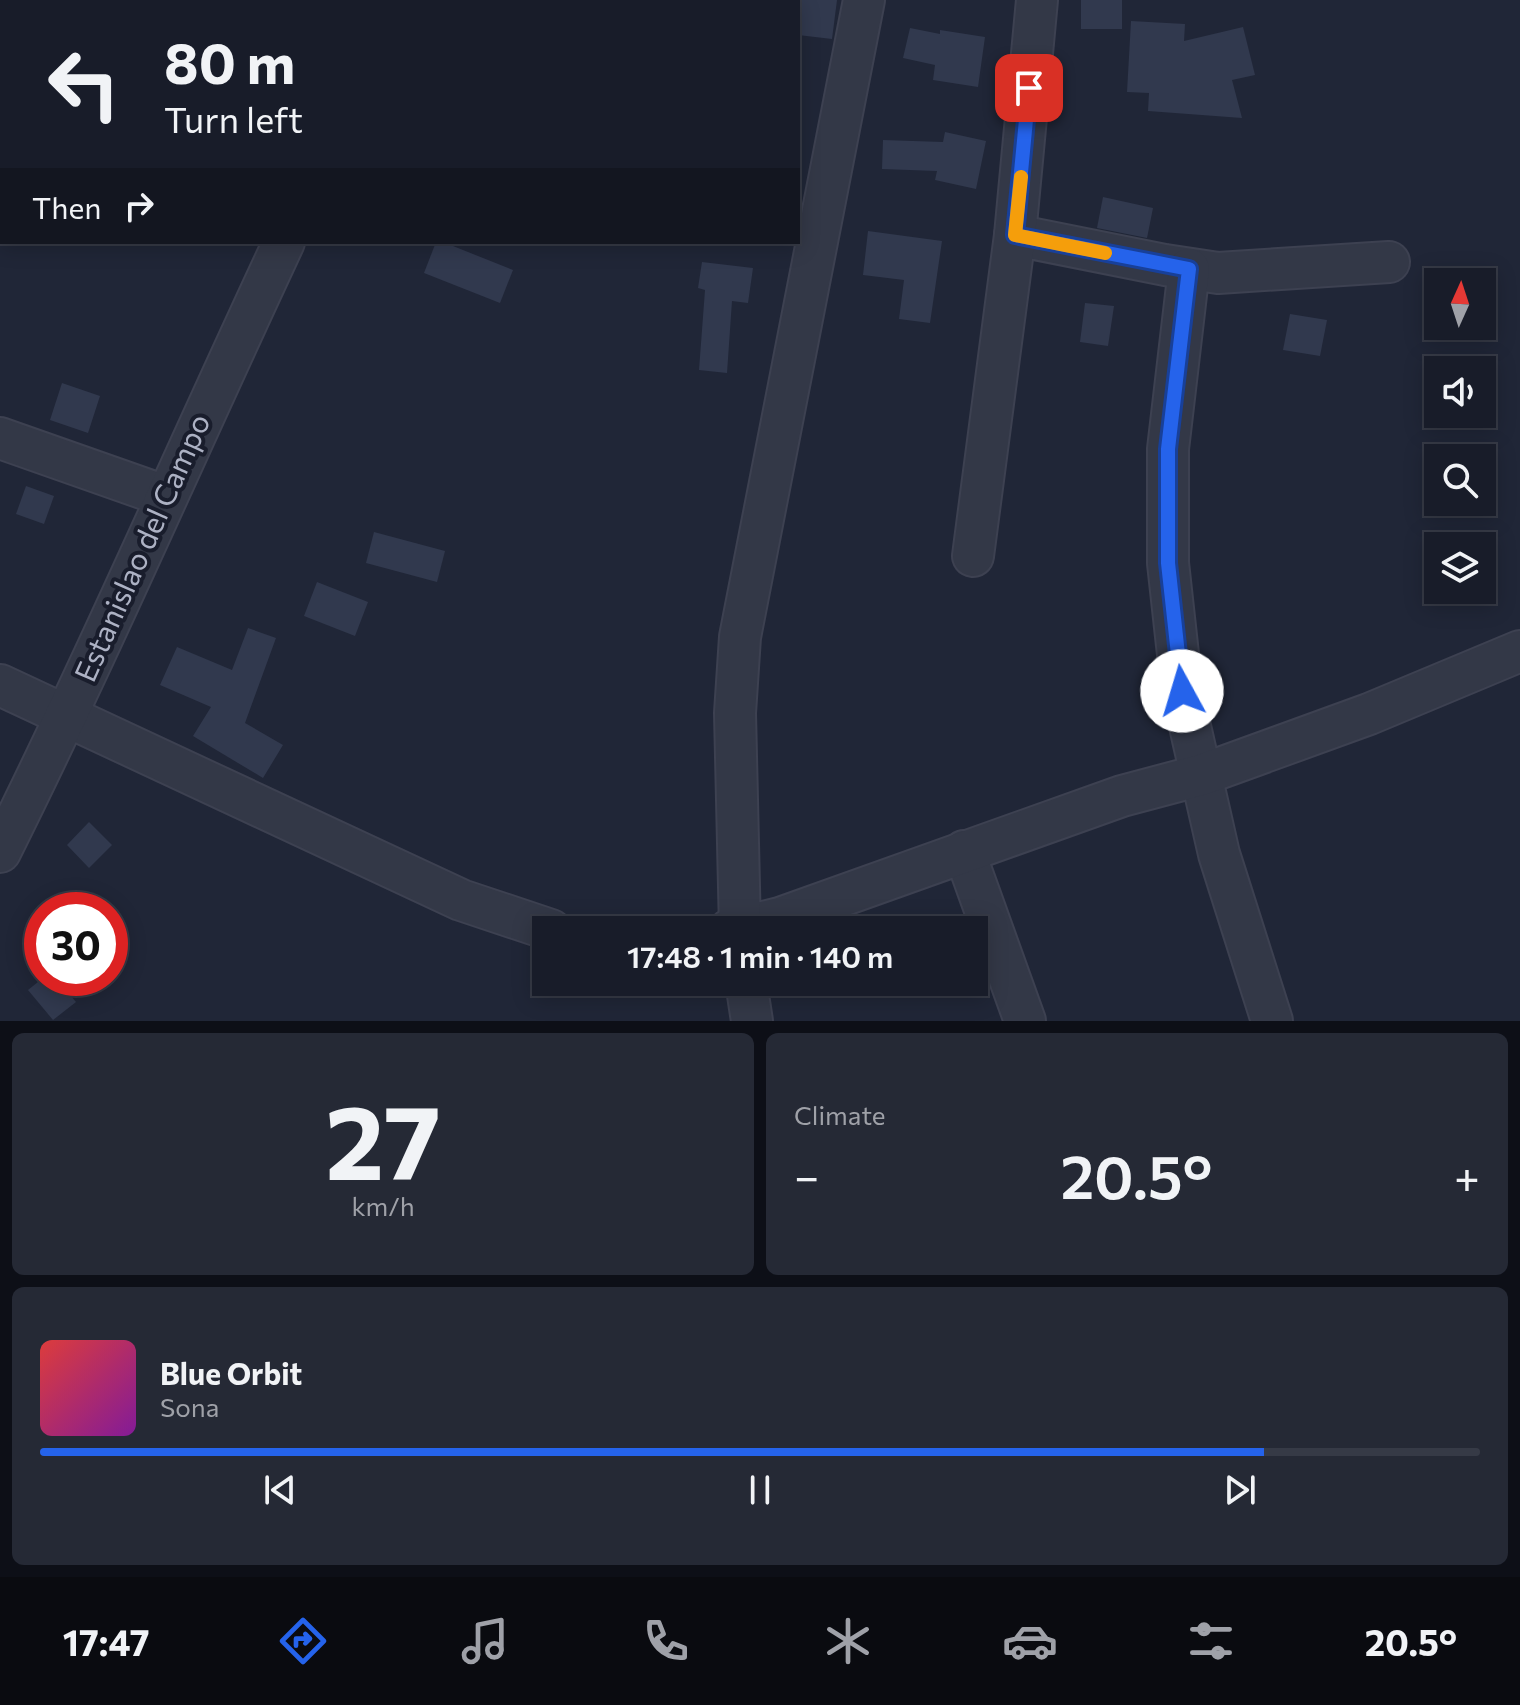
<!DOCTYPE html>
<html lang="en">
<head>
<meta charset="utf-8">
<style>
	:root { --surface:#181c29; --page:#252935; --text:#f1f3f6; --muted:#9fa1a8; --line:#363a46; --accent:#2563eb }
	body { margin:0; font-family:Commissioner,sans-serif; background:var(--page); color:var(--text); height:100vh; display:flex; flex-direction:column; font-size:30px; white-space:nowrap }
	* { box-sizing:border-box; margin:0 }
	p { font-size:26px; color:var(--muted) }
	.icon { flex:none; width:44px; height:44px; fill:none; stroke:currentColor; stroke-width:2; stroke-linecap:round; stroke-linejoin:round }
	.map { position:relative; height:1021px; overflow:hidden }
	.side { display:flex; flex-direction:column; gap:12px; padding:12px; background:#0d0f17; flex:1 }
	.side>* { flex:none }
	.hud { position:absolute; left:0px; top:0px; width:800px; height:244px; box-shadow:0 4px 20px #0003,0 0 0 2px var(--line); background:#181c29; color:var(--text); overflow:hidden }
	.needle { width:52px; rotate:3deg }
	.buttons { position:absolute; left:1424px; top:268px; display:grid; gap:16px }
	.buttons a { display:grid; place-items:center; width:72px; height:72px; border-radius:0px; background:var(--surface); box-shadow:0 4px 20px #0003,0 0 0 2px var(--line); font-size:40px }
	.speed { position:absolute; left:24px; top:892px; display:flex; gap:16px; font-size:40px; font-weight:700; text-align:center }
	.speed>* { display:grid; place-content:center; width:104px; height:104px; border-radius:50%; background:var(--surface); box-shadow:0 4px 20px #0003,0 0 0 2px var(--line); line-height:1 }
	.speed .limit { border:12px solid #d22; background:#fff; color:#111 }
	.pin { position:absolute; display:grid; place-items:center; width:68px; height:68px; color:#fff; margin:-34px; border-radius:16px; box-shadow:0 4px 12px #0006 }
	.me { position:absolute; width:88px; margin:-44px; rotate:354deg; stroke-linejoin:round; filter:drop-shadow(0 0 6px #0008) }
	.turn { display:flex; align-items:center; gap:28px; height:168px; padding:0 32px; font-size:36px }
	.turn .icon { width:104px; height:104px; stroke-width:2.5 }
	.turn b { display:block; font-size:56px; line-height:68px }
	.then { display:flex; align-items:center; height:76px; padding:0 32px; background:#0003; gap:16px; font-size:30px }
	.big { font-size:60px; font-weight:600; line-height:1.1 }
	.side .tile { flex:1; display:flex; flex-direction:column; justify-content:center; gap:12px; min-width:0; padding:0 28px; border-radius:12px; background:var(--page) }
	.side .dial { align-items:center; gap:0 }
	.dial b { font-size:104px; line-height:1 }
	.song { display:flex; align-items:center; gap:24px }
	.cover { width:96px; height:96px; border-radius:12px; background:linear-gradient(135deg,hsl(0 70% 55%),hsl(290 70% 35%)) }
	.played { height:8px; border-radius:4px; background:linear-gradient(90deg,var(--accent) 85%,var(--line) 85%) }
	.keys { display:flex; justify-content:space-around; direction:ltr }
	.heat { display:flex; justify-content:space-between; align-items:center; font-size:44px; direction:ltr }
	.side .tiles { flex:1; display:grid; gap:12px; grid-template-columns:1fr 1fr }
	.tile:last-child { grid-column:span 2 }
	.trip { position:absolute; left:532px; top:916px; width:456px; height:80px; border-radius:0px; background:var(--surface); box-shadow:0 4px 20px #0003,0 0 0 2px var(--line); font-weight:600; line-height:80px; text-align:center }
	.tabs { display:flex; height:128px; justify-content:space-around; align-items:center; background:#0a0b10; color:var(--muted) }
	.tabs .icon { width:56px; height:56px }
	.tabs .on { color:var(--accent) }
	.tabs b { font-size:36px; color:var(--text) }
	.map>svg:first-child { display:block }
</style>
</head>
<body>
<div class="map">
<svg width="1520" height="1021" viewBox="0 0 1520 1021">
	<rect width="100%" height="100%" fill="#202637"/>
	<g fill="#31394e">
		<polygon points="798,0 837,0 832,39 798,35"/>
		<rect x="1081" y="0" width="41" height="29"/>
		<polygon points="1131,21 1185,24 1184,41 1243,27 1255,75 1232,80 1242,118 1148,111 1149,93 1127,92"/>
		<polygon points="910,28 940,34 940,30 985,37 978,87 933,80 935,65 903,58"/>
		<polygon points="945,132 986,141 976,189 935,180 937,171 882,169 883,140 943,142"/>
		<polygon points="1103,197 1153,208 1147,238 1097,228"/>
		<polygon points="868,231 942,241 930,323 899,319 904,280 863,275"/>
		<polygon points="436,242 443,242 513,270 500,303 424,273"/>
		<polygon points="702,262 753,268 748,303 732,301 727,373 699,370 705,290 698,288"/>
		<polygon points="1085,303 1114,306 1108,346 1080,342"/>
		<polygon points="1290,314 1327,320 1320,356 1283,350"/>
		<polygon points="62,383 100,396 88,433 50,420"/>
		<polygon points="26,486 54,496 44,524 16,514"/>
		<polygon points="374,532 445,551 437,582 366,563"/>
		<polygon points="317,582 368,602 355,636 304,616"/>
		<polygon points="248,628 276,638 245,723 283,745 263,778 193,736 211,707 160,685 177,647 232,670"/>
		<polygon points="89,822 112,845 89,868 67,845"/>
		<polygon points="43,978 56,978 76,1002 53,1020 28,990"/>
	</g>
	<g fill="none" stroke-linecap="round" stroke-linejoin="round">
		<defs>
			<g id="street">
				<polyline points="398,2 399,0"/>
				<polyline points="0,32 2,27"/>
				<polyline points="0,72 2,73"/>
				<polyline points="1015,235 1165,265 1218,273 1389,262"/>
				<polyline points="1189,269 1168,449 1168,563 1182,691 1219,854 1272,1021"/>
				<polyline points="0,438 165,496"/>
				<polyline points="973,556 1015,235 1037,0"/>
				<polyline points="0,685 461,900 551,930"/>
				<polyline points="964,851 1025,1021"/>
				<path d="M 0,852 C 100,651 189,445 284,242"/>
				<polyline points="729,930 780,918 1122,796 1201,775 1369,714 1520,651"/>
				<polyline points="740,930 735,713 740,637 864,0"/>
				<polyline points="746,982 752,1021"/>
			</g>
		</defs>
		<use href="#street" stroke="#3d4151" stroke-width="44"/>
		<use href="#street" stroke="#333847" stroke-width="40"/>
	</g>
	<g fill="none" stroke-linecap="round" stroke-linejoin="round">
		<defs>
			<polyline id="route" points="1029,88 1015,235 1189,269 1168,449 1168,563 1182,691"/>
		</defs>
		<use href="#route" stroke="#184099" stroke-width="20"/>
		<use href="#route" stroke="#2563eb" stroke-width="14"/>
		<polyline stroke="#f59e0b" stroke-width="14" points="1021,177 1015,235 1105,253"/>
	</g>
	<g text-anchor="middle" stroke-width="8" stroke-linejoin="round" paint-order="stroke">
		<g font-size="30" fill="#adb2c4" stroke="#191d2c">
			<text transform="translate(143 548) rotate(-66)" y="10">Estanislao del Campo</text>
		</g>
	</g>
</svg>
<div class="buttons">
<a><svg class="needle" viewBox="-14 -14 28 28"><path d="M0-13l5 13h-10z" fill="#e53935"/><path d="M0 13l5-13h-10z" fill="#9fa1a8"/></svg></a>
<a><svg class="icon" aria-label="sound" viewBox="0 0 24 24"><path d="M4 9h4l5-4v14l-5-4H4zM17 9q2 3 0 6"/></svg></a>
<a><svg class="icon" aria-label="search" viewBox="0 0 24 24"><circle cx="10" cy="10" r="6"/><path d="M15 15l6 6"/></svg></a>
<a><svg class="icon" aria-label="layers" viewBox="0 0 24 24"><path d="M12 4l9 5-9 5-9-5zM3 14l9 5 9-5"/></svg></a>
</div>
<div class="speed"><div class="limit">30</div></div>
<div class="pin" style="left:1029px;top:88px;background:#d93025"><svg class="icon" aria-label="arrive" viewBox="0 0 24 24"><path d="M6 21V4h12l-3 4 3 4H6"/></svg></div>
<svg class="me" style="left:1182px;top:691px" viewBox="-20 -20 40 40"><circle r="19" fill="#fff"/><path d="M0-13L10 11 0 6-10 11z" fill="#2563eb"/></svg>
<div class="trip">17:48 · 1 min · 140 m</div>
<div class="hud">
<div class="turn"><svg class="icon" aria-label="left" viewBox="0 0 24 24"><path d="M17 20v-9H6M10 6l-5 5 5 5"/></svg><div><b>80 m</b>Turn left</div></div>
<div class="then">Then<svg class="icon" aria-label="right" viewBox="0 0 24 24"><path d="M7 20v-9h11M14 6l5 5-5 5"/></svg></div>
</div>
</div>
<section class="side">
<div class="tiles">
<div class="tile dial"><b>27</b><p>km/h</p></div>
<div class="tile"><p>Climate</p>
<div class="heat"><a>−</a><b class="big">20.5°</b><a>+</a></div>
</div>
<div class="tile">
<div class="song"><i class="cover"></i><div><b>Blue Orbit</b><p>Sona</p></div></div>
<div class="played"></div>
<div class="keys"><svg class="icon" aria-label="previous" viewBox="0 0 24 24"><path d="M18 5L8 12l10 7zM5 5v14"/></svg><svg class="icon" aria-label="pause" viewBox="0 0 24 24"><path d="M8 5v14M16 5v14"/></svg><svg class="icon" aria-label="next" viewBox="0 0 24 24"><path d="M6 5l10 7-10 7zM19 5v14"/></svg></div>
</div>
</div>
</section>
<nav class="tabs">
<b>17:47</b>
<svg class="icon on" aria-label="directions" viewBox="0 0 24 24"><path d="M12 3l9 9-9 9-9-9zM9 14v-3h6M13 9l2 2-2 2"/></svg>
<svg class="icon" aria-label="music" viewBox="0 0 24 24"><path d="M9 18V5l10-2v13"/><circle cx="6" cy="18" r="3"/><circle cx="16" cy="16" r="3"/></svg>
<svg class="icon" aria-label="phone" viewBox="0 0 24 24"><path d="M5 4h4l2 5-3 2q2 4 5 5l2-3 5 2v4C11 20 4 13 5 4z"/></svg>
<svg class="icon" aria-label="climate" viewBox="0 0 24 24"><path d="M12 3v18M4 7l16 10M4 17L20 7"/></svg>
<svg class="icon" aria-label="car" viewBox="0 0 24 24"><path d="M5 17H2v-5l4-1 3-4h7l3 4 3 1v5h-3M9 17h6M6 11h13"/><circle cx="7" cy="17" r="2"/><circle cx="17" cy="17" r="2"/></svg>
<svg class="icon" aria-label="filters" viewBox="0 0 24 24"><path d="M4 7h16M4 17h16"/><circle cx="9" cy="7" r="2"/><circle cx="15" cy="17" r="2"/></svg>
<b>20.5°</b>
</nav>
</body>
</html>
